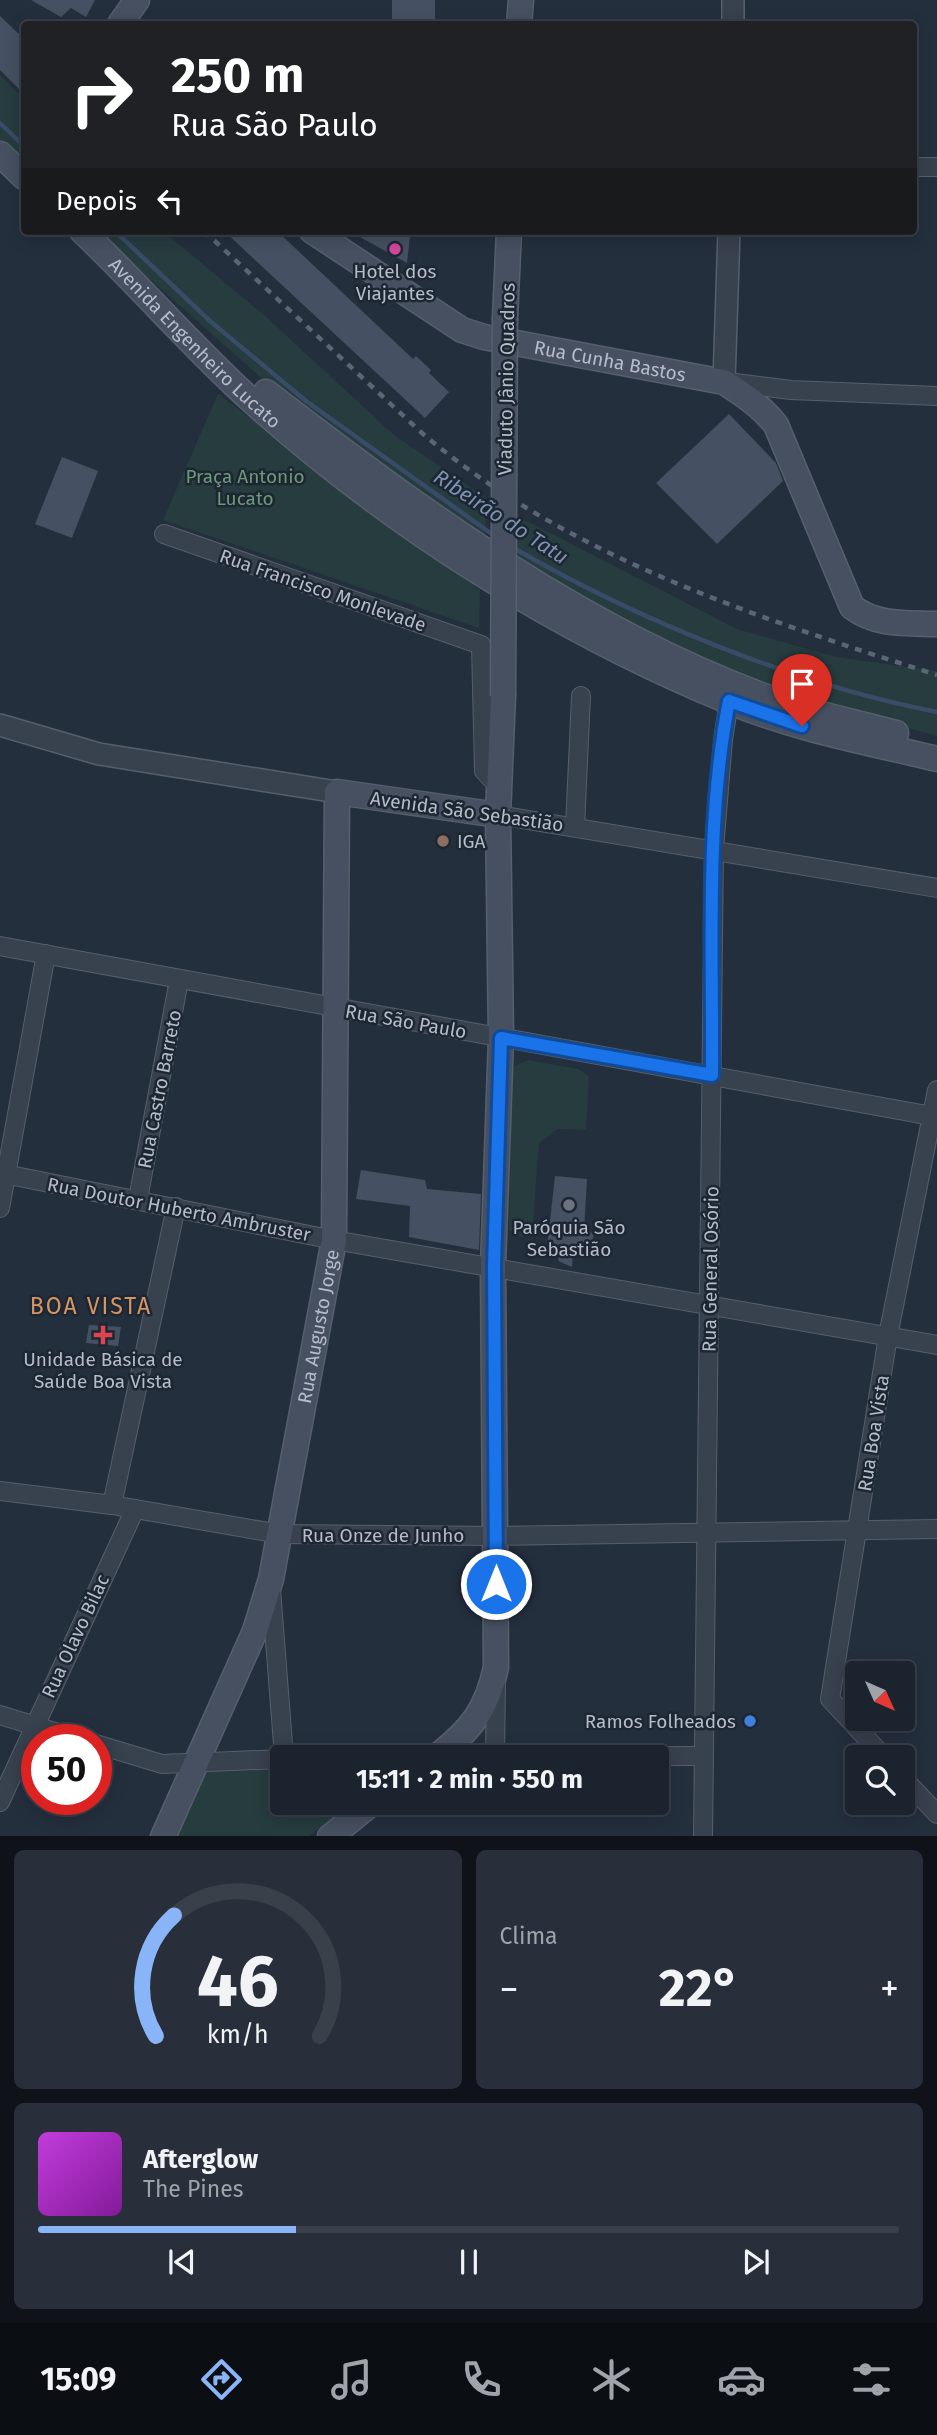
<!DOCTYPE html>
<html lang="pt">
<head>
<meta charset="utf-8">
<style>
	:root { --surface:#1b232e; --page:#282f3a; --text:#f1f3f6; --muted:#a0a4aa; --line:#39404a; --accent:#8ab4f8 }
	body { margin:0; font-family:"Fira Sans",sans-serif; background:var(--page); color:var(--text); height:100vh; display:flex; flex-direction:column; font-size:26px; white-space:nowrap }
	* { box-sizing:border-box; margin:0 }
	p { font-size:23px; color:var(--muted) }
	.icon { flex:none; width:38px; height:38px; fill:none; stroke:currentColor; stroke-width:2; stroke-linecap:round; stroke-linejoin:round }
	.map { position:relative; height:1836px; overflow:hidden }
	.drawer { display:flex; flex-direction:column; gap:14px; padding:14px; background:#0f1319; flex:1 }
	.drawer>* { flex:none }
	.top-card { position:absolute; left:21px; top:21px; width:896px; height:214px; border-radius:7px; box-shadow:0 4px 18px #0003,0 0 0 2px var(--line); background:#202124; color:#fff; overflow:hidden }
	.needle { width:46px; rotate:135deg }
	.buttons { position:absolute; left:845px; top:1661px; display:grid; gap:14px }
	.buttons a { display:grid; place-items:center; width:70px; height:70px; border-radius:7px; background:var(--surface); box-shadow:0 4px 18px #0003,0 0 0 2px var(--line); font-size:35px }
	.speed { position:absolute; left:21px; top:1724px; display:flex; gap:14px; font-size:35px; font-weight:700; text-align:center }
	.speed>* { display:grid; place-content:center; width:91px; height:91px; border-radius:50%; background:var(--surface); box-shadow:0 4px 18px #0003,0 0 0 2px var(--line); line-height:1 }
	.speed .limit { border:10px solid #d22; background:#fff; color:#111 }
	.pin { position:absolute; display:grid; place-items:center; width:60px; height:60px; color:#fff; margin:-72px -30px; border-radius:50% 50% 50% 0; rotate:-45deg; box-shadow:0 0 7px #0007 }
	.pin .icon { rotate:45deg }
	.me { position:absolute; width:77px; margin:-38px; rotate:0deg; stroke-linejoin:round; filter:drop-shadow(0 0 5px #0008) }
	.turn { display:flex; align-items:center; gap:24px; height:147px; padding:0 35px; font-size:32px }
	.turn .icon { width:91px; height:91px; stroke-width:2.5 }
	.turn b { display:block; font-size:49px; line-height:60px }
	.then { display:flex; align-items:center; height:66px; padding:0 35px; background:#0003; gap:14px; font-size:26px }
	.big { font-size:52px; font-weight:700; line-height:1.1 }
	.drawer .widget { flex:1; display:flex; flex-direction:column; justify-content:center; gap:10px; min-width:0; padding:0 24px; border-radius:10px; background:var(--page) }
	.drawer .dial { align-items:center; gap:0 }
	.dial svg { height:182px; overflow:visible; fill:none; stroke:var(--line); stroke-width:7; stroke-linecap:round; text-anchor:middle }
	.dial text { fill:var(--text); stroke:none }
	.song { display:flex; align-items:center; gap:21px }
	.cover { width:84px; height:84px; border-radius:10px; background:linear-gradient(135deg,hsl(290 70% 55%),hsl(290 70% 35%)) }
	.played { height:7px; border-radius:4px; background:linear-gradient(90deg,var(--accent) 30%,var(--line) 30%) }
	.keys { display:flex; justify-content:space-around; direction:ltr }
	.heat { display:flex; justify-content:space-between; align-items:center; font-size:38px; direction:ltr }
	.drawer .tiles { flex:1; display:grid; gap:14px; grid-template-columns:1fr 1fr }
	.widget:last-child { grid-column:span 2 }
	.trip { position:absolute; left:270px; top:1745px; width:399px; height:70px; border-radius:7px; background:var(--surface); box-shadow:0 4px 18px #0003,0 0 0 2px var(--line); font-weight:700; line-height:70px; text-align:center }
	.tabs { display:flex; height:112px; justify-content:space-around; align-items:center; background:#0b0e12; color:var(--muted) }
	.tabs .icon { width:49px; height:49px }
	.tabs .on { color:var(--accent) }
	.tabs b { font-size:32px; color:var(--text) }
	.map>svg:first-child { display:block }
</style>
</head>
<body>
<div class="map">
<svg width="937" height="1837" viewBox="0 0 937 1837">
	<rect width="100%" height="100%" fill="#242f3e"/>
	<g fill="#263c3f">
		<polygon points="0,75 24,99 24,164 0,140"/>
		<polygon points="96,231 163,231 265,316 394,435 486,498 485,544 286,400"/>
		<polygon points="218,394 480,590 479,628 163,520"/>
		<polygon points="517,516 737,629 836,657 937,671 937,736 770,690 693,656 516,562"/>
		<polygon points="528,1060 578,1069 589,1076 586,1130 557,1129 539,1143 532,1235 521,1237 509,1230 512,1068"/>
		<polygon points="203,1770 282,1770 282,1802 353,1803 309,1836 165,1837"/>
	</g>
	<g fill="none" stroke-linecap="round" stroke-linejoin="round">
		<g stroke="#394c67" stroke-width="4.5">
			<polyline points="0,123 24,146"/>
			<polyline points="115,231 210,321 306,401 496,537"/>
			<path d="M 512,547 C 635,619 797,685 937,712"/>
		</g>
	</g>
	<g fill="#455162">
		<polygon points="31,0 95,0 86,17 71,8 61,17"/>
		<rect x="392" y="0" width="43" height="24"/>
		<polygon points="0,16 24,39 24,94 0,70"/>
		<polygon points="224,231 277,231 413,359 416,356 431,370 429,373 449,392 425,418"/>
		<polygon points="349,231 390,231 410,236 407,263"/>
		<polygon points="729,414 776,463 783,481 717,544 656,483"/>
		<polygon points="62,457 98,471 72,538 35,524"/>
		<polygon points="361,1170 425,1180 427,1189 481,1194 479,1250 409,1237 410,1206 356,1199"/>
		<polygon points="555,1176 587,1179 584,1231 594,1232 591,1249 573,1249 572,1267 558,1261 560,1250 547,1248"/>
		<polygon points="89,1325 121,1327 118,1346 86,1343"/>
	</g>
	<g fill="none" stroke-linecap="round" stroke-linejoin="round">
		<defs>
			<g id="minor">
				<polyline points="914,167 937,167"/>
				<polyline points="727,382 791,390 937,396"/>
				<polyline points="164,534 481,645 484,771 500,788"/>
				<polyline points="498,815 937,888"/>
				<polyline points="575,827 581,696"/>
				<polyline points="0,946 937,1117"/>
				<polyline points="0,1173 334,1240 937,1345"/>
				<polyline points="138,1199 179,980"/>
				<polyline points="0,1208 46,954"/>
				<polyline points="0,1491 112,1505 280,1534 496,1536 937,1529"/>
				<polyline points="112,1505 176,1207"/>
				<polyline points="271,1589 284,1757"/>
				<polyline points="0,1715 81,1740"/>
				<polyline points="96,1744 162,1764 282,1759"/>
				<polyline points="495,1755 496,1685"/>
				<polyline points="364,1757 704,1756"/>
				<polyline points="884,1757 830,1699 888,1336 937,1090"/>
				<polyline points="903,1778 937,1814"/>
				<polyline points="0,1802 135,1509"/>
				<polyline points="703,1837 714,849 723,740 729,701"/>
			</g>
			<g id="tertiary">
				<polyline points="733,24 733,0"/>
				<polyline points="724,382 729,231"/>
				<polyline points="0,725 99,754 337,792"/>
			</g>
			<g id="secondary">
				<polyline points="120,24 137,0"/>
				<polyline points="519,24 521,0"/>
				<polyline points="0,154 24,177"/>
				<path id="s1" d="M 82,231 C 141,287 194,349 254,403 C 393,527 556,630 728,701 C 795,729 867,742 937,759"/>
				<path id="s2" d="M 312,231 L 462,330 L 484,337 L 724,382 C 744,395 761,406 776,425 L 852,607 C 877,626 906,623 937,624"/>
				<polyline points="505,318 509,231"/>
				<path d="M 266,392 C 425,514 591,636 783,703 C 820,715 859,723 896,733"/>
				<path d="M 436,1757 C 471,1730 487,1710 496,1667 L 493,1266 L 501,1038 L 498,815 L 503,696"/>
				<path id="s3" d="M 163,1837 L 255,1631 L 271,1579 L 334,1240 L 337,792 L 498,815"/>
				<polyline points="330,1837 373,1802"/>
			</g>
		</defs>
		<use href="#minor" stroke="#565f6c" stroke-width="20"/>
		<use href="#tertiary" stroke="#565f6c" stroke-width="24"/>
		<use href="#secondary" stroke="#565f6c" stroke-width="27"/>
		<use href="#minor" stroke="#38414e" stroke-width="18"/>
		<use href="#tertiary" stroke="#38414e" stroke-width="21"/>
		<use href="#secondary" stroke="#465061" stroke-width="24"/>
		<path stroke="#5a6575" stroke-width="4.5" stroke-dasharray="7 7" stroke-linecap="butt" d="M 204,231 L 422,433 C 569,558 756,617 937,675"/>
		<defs>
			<polyline id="secondary-bridge" points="503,696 505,318"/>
		</defs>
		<use href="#secondary-bridge" stroke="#565f6c" stroke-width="27" stroke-linecap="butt"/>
		<use href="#secondary-bridge" stroke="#465061" stroke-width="24"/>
	</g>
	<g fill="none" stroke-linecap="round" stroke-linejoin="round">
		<defs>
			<path id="route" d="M 496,1584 L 494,1266 L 501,1038 L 712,1075 C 713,952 705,823 729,701 L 802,726"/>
		</defs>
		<use href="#route" stroke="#114b97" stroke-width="18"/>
		<use href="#route" stroke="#1a73e8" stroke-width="12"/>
	</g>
	<circle fill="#d1479c" stroke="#1d2633" stroke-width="2.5" cx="395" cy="249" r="7"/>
	<circle fill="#8d6e63" stroke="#1d2633" stroke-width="2.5" cx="443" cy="841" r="7"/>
	<circle fill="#6b7280" stroke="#1d2633" stroke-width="2.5" cx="569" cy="1205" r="7"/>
	<path fill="#e0444e" stroke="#1d2633" stroke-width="2.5" d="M99.5 1324.5h7v7h7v7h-7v7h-7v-7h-7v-7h7z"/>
	<circle fill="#3f7fe0" stroke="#1d2633" stroke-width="2.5" cx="750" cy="1721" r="7"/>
	<g text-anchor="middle" stroke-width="5" stroke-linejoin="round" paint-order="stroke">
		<g font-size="19" fill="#b4bcc9" stroke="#1d2633">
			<text x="395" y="278">Hotel dos<tspan x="395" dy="22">Viajantes</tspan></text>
			<text x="457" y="848" text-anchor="start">IGA</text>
			<text x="569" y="1234">Paróquia São<tspan x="569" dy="22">Sebastião</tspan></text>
			<text x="103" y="1366">Unidade Básica de<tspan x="103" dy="22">Saúde Boa Vista</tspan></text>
			<text x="736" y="1728" text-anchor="end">Ramos Folheados</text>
		</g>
		<g font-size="19" fill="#b4bcc9" stroke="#1d2633">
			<text dy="7" stroke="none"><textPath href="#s1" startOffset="159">Avenida Engenheiro Lucato</textPath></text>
			<text dy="7" stroke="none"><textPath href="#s2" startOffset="331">Rua Cunha Bastos</textPath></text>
			<text transform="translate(506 379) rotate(-89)" y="7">Viaduto Jânio Quadros</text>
			<text transform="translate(323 590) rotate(19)" y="7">Rua Francisco Monlevade</text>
			<text transform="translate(467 811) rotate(8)" y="7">Avenida São Sebastião</text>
			<text transform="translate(406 1021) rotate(10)" y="7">Rua São Paulo</text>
			<text transform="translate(159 1089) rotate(-79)" y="7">Rua Castro Barreto</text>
			<text transform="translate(179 1209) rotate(11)" y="7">Rua Doutor Huberto Ambruster</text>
			<text transform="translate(710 1269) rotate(-89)" y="7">Rua General Osório</text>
			<text dy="7" stroke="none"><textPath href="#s3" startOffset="537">Rua Augusto Jorge</textPath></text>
			<text transform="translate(873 1433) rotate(-81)" y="7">Rua Boa Vista</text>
			<text x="383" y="1542">Rua Onze de Junho</text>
			<text transform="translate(75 1636) rotate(-65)" y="7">Rua Olavo Bilac</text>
		</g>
		<g font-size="19" fill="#6b9a76" stroke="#1d2633">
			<text x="245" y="483">Praça Antonio<tspan x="245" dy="22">Lucato</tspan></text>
		</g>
		<g font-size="21" font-style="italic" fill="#7c92b1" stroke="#1d2633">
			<text transform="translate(501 517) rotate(33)" y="7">Ribeirão do Tatu</text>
		</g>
		<g font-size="23" letter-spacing="2" fill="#d59563" stroke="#1d2633">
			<text x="91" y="1314">BOA VISTA</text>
		</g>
	</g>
</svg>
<div class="buttons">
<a><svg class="needle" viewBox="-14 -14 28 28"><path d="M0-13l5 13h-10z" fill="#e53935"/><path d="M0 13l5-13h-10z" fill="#a0a4aa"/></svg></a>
<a><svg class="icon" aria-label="search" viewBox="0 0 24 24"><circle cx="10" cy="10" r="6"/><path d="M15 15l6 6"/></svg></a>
</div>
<div class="speed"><div class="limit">50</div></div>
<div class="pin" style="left:802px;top:726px;background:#d93025"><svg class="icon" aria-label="arrive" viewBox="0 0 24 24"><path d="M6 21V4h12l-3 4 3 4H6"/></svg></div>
<svg class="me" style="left:496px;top:1584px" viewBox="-20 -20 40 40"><circle r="17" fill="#1a73e8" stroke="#fff" stroke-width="3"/><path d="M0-11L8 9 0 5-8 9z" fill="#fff"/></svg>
<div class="trip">15:11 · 2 min · 550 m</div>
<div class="top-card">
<div class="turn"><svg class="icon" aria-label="right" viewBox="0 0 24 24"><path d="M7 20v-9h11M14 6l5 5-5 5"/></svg><div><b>250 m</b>Rua São Paulo</div></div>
<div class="then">Depois<svg class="icon" aria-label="left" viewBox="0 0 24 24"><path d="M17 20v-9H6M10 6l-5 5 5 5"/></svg></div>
</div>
</div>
<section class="drawer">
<div class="tiles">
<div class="widget dial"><svg viewBox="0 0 100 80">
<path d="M14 69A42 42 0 1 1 86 69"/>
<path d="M14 69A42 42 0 0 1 22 16" stroke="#8ab4f8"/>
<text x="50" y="56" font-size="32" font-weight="700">46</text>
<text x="50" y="72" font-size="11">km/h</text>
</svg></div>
<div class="widget"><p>Clima</p>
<div class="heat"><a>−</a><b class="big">22°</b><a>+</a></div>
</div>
<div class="widget">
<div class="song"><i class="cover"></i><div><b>Afterglow</b><p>The Pines</p></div></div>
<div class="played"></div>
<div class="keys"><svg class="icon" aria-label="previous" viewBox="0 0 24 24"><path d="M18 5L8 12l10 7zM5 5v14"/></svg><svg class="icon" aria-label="pause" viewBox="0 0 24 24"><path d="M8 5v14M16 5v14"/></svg><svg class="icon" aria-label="next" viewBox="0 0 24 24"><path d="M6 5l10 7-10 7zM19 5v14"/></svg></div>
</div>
</div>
</section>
<nav class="tabs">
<b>15:09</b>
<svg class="icon on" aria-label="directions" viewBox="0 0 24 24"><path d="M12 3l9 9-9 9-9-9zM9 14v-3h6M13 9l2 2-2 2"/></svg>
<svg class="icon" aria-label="music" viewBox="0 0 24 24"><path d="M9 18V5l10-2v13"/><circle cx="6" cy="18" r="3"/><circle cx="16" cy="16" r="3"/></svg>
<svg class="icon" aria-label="phone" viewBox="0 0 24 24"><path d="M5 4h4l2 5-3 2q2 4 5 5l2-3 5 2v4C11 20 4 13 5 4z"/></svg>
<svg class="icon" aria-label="climate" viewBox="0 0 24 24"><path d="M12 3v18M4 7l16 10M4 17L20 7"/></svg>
<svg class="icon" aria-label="car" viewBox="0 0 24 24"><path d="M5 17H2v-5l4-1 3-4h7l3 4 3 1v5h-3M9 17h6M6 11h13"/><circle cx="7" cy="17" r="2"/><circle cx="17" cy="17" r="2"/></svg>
<svg class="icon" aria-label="filters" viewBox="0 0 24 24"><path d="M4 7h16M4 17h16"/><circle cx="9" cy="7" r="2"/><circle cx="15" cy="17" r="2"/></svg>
</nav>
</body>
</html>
